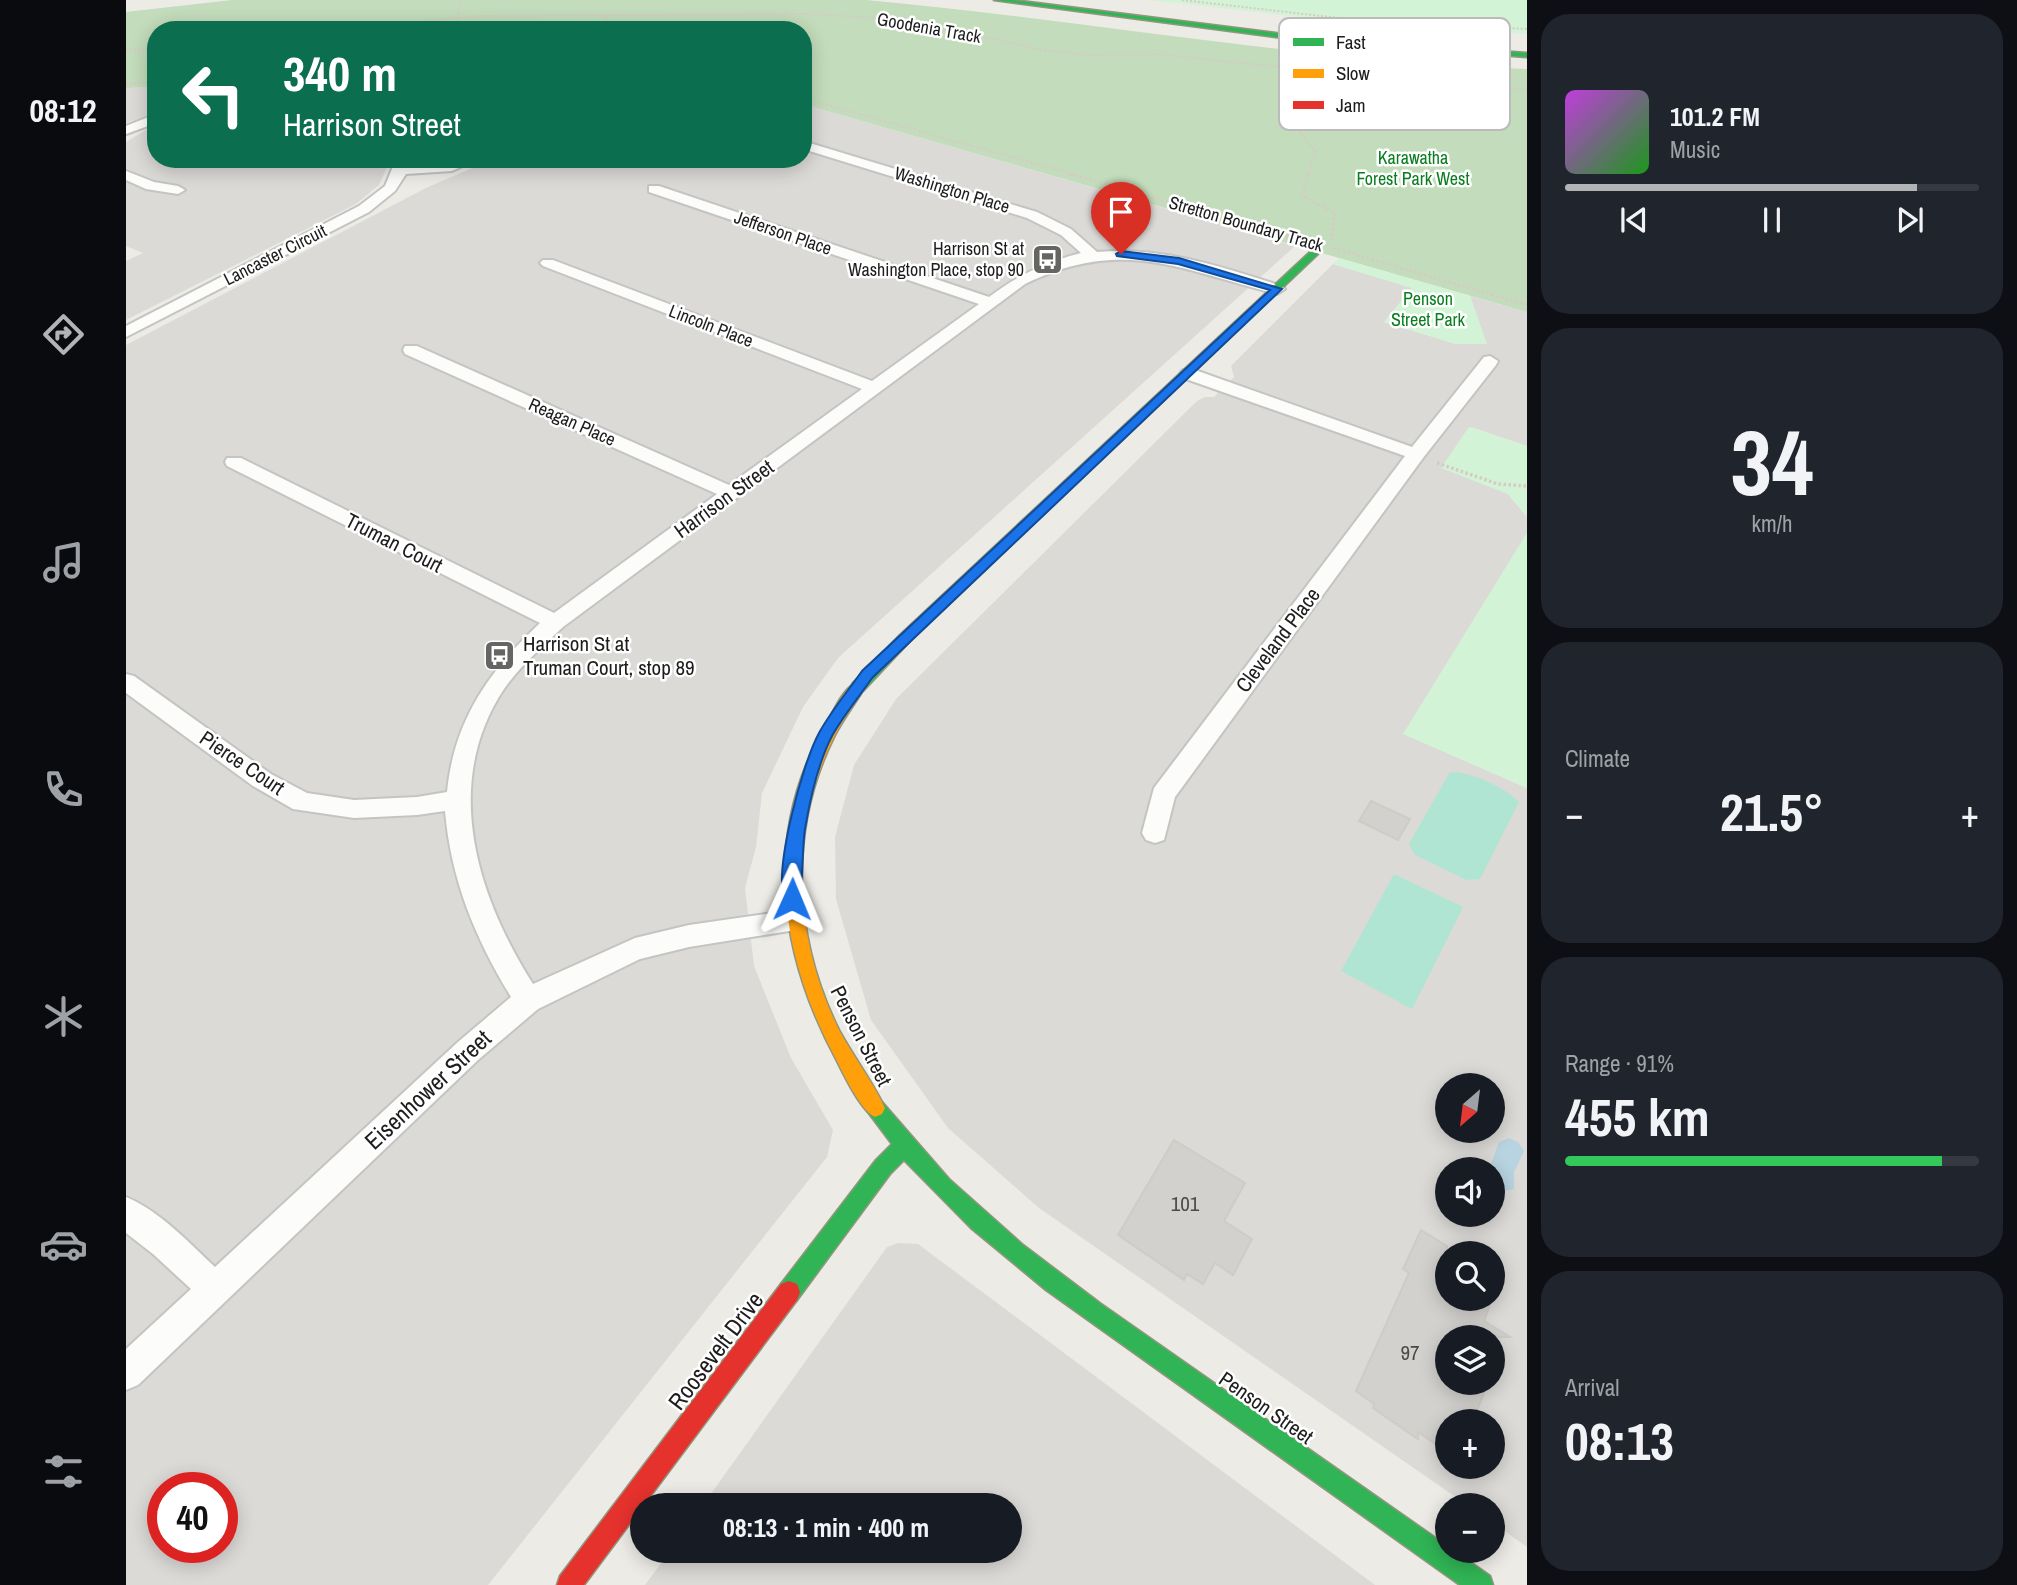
<!DOCTYPE html>
<html lang="en">
<head>
<meta charset="utf-8">
<style>
	:root { --surface:#171b24; --page:#20242c; --text:#f1f3f6; --muted:#9ea1a6; --line:#363941; --accent:#b2b3b4 }
	body { margin:0; font-family:"Archivo Narrow",sans-serif; background:var(--page); color:var(--text); height:100vh; display:flex; flex-direction:column; font-size:26px; white-space:nowrap }
	* { box-sizing:border-box; margin:0 }
	p { font-size:23px; color:var(--muted) }
	.icon { flex:none; width:38px; height:38px; fill:none; stroke:currentColor; stroke-width:2; stroke-linecap:round; stroke-linejoin:round }
	.map { position:relative; flex:1; overflow:hidden }
	.details { display:flex; flex-direction:column; gap:14px; padding:14px; background:#0d0f14; width:490px }
	.details>* { flex:none }
	.top-card { position:absolute; left:21px; top:21px; width:665px; height:147px; border-radius:28px; box-shadow:0 4px 18px #0003; background:#0b6e4f; color:#fff; overflow:hidden }
	.needle { width:46px; rotate:208deg }
	.tools { position:absolute; left:1309px; top:1073px; display:grid; gap:14px }
	.tools a { display:grid; place-items:center; width:70px; height:70px; border-radius:50%; background:var(--surface); box-shadow:0 4px 18px #0003; font-size:35px }
	.speed { position:absolute; left:21px; top:1472px; display:flex; gap:14px; font-size:35px; font-weight:700; text-align:center }
	.speed>* { display:grid; place-content:center; width:91px; height:91px; border-radius:50%; background:var(--surface); box-shadow:0 4px 18px #0003; line-height:1 }
	.speed .limit { border:10px solid #d22; background:#fff; color:#111 }
	.pin { position:absolute; display:grid; place-items:center; width:60px; height:60px; color:#fff; margin:-72px -30px; border-radius:50% 50% 50% 0; rotate:-45deg; box-shadow:0 0 7px #0007 }
	.pin .icon { rotate:45deg }
	.me { position:absolute; width:77px; margin:-38px; rotate:1deg; stroke-linejoin:round; filter:drop-shadow(0 0 5px #0008) }
	.turn { display:flex; align-items:center; gap:24px; height:147px; padding:0 21px; font-size:32px }
	.turn .icon { width:91px; height:91px; stroke-width:2.5 }
	.turn b { display:block; font-size:49px; line-height:60px }
	.big { font-size:52px; font-weight:700; line-height:1.1 }
	.details .card { flex:1; display:flex; flex-direction:column; justify-content:center; gap:10px; min-width:0; padding:0 24px; border-radius:28px; background:var(--page) }
	.details .dial { align-items:center; gap:0 }
	.dial b { font-size:91px; line-height:1 }
	.song { display:flex; align-items:center; gap:21px }
	.cover { width:84px; height:84px; border-radius:10px; background:linear-gradient(135deg,hsl(290 70% 55%),hsl(120 70% 35%)) }
	.played { height:7px; border-radius:4px; background:linear-gradient(90deg,var(--accent) 85%,var(--line) 85%) }
	.keys { display:flex; justify-content:space-around; direction:ltr }
	.heat { display:flex; justify-content:space-between; align-items:center; font-size:38px; direction:ltr }
	.charge { height:10px; border-radius:5px; background:linear-gradient(90deg,#34c759 91%,var(--line) 0) }
	.trip { position:absolute; left:504px; top:1493px; width:392px; height:70px; border-radius:35px; background:var(--surface); box-shadow:0 4px 18px #0003; font-weight:700; line-height:70px; text-align:center }
	main { display:flex; flex:1; min-height:0 }
	.dock { display:flex; flex-direction:column; width:126px; justify-content:space-around; align-items:center; background:#090b0e; color:var(--muted) }
	.dock .icon { width:49px; height:49px }
	.dock .on { color:var(--accent) }
	.dock b { font-size:32px; color:var(--text) }
	.map>svg:first-child { display:block }
</style>
</head>
<body>
<main>
<nav class="dock">
<b>08:12</b>
<svg class="icon on" aria-label="directions" viewBox="0 0 24 24"><path d="M12 3l9 9-9 9-9-9zM9 14v-3h6M13 9l2 2-2 2"/></svg>
<svg class="icon" aria-label="music" viewBox="0 0 24 24"><path d="M9 18V5l10-2v13"/><circle cx="6" cy="18" r="3"/><circle cx="16" cy="16" r="3"/></svg>
<svg class="icon" aria-label="phone" viewBox="0 0 24 24"><path d="M5 4h4l2 5-3 2q2 4 5 5l2-3 5 2v4C11 20 4 13 5 4z"/></svg>
<svg class="icon" aria-label="climate" viewBox="0 0 24 24"><path d="M12 3v18M4 7l16 10M4 17L20 7"/></svg>
<svg class="icon" aria-label="car" viewBox="0 0 24 24"><path d="M5 17H2v-5l4-1 3-4h7l3 4 3 1v5h-3M9 17h6M6 11h13"/><circle cx="7" cy="17" r="2"/><circle cx="17" cy="17" r="2"/></svg>
<svg class="icon" aria-label="filters" viewBox="0 0 24 24"><path d="M4 7h16M4 17h16"/><circle cx="9" cy="7" r="2"/><circle cx="15" cy="17" r="2"/></svg>
</nav>
<div class="map">
<svg width="1401" height="1585" viewBox="0 0 1401 1585">
	<rect width="100%" height="100%" fill="#ecebe6"/>
	<g fill="#dbdad7" fill-rule="evenodd">
		<polygon points="30,87 30,112 0,123 0,88"/>
		<path d="M 677,104 L 1169,246 L 712,658 L 677,707 L 636,793 L 630,847 L 619,888 L 628,966 L 665,1058 L 707,1130 L 701,1157 L 362,1585 L 0,1585 L 0,345 L 300,188 L 367,159 L 677,159 ZM 37,1488 L 96,1488 L 96,1547 L 37,1547 Z"/>
		<polygon points="30,124 30,159 260,159 262,165 253,185 230,204 0,320 0,261 17,253 0,246 0,142"/>
		<path d="M 1207,264 L 1286,288 L 1258,322 L 1330,344 L 1360,343 L 1344,296 L 1401,312 L 1401,446 L 1345,427 L 1382,494 L 1401,517 L 1401,533 L 1278,734 L 1401,788 L 1401,1547 L 1367,1523 L 1367,1505 L 1341,1505 L 913,1208 L 822,1128 L 745,1020 L 710,899 L 709,837 L 728,765 L 770,699 L 1071,401 L 1079,397 L 1088,397 L 1108,377 L 1105,366 ZM 1321,1085 L 1367,1085 L 1367,1130 L 1321,1130 ZM 1321,1169 L 1367,1169 L 1367,1214 L 1321,1214 ZM 1321,1253 L 1367,1253 L 1367,1298 L 1321,1298 ZM 1321,1337 L 1367,1337 L 1367,1382 L 1321,1382 ZM 1321,1421 L 1367,1421 L 1367,1466 L 1321,1466 Z"/>
		<polygon points="772,1243 792,1244 1249,1585 519,1585 544,1551 884,1550 884,1505 577,1505 761,1247"/>
	</g>
	<path fill="#c3dcbb" d="M 106,0 L 740,0 C 961,20 1179,61 1401,69 L 1401,312 L 677,104 L 677,30 L 30,30 L 30,87 L 0,88 L 0,12 Z"/>
	<g fill="#d3f3d6">
		<polygon points="1024,0 1401,0 1401,34 1228,23"/>
		<polygon points="1213,258 1344,296 1361,344 1330,344 1258,322 1286,288 1207,264"/>
		<polygon points="1343,427 1401,446 1401,517 1382,494 1315,468"/>
		<polygon points="1401,533 1401,788 1277,734"/>
	</g>
	<g fill="#b0e5d3">
		<path d="M 1324,772 C 1346,772 1378,787 1393,802 L 1354,879 L 1341,880 L 1289,855 L 1283,844 Z"/>
		<polygon points="1268,874 1337,907 1286,1009 1215,971"/>
	</g>
	<polygon fill="#b8d4e0" points="1383,1138 1392,1142 1398,1151 1388,1172 1388,1189 1374,1192 1367,1188 1367,1169 1363,1169 1373,1142"/>
	<g fill="#d2d1cd" stroke="#cfccc7" stroke-width="2">
		<polygon points="1245,801 1284,819 1272,840 1233,821"/>
		<polygon points="1048,1140 1119,1183 1098,1221 1126,1239 1107,1275 1089,1263 1077,1284 1061,1274 1058,1280 992,1235"/>
		<polygon points="1295,1230 1321,1246 1321,1298 1366,1298 1358,1321 1384,1337 1321,1337 1321,1382 1362,1382 1347,1421 1321,1421 1321,1452 1292,1432 1292,1439 1247,1408 1248,1404 1230,1391 1283,1273 1277,1269"/>
	</g>
	<g fill="none" stroke-linecap="round" stroke-linejoin="round">
		<defs>
			<g id="street">
				<polygon points="30,114 30,123 0,134 0,126"/>
				<path d="M 677,141 L 911,212 L 945,229 L 971,252 C 1035,246 1097,267 1156,286 L 1159,289 L 1151,294 C 1055,270 997,236 899,284 L 437,627 C 416,647 394,666 378,689 C 315,784 351,896 407,984 L 509,938 L 563,925 L 667,910 L 676,913 L 680,921 L 676,929 L 563,947 L 514,959 L 412,1009 L 352,1060 L 12,1385 L 0,1390 L 0,1349 L 65,1289 L 27,1254 L 0,1233 L 0,1197 C 34,1211 62,1242 89,1267 L 332,1042 L 385,997 C 349,938 325,880 319,811 L 291,815 L 228,818 L 167,809 L 127,786 L 0,693 L 0,674 L 8,676 L 145,774 L 181,793 L 228,800 L 291,797 L 321,792 C 328,720 363,671 414,623 L 101,466 L 99,462 L 101,458 L 115,458 L 428,613 L 591,494 L 279,354 L 277,350 L 279,346 L 291,346 L 603,485 L 736,389 L 417,266 L 414,263 L 417,260 L 427,260 L 746,381 L 853,304 L 523,192 L 523,186 L 533,186 L 863,297 C 892,275 920,262 955,253 L 935,235 L 901,218 L 677,149 Z"/>
				<polygon points="270,159 284,159 282,166 352,159 326,171 280,174 269,191 243,212 0,337 0,326 233,206 259,186"/>
				<polygon points="0,171 28,182 52,186 59,190 52,194 20,189 0,180"/>
				<polygon points="1364,356 1372,361 1370,365 1297,458 1049,797 1038,840 1029,843 1020,840 1016,833 1028,788 1279,456 1057,378 1054,374 1057,370 1069,370 1286,447 1358,357"/>
			</g>
			<g id="fast">
				<polygon points="868,0 887,0 1157,34 1401,53 1401,57 1157,38"/>
				<polygon points="1184,252 1192,254 784,641 737,691 727,691 725,687 727,683 774,635"/>
				<polygon points="749,1099 756,1102 823,1179 897,1245 975,1304 1321,1546 1321,1550 1327,1550 1364,1576 1367,1585 1334,1585 920,1290 845,1228 778,1160 764,1174 671,1300 663,1303 655,1300 652,1292 655,1284 750,1160 766,1144 739,1108 742,1102"/>
			</g>
			<path id="slow" d="M 732,682 L 739,687 C 729,704 717,719 708,737 C 662,830 667,937 713,1030 C 727,1056 746,1081 759,1108 L 756,1114 L 749,1117 C 735,1111 718,1075 711,1061 C 651,950 636,831 703,719 C 709,708 719,686 732,682 Z"/>
			<polygon id="jam" points="663,1281 671,1284 674,1292 671,1300 458,1585 431,1585 434,1576 655,1284"/>
		</defs>
		<use href="#street" stroke="#c4c4c2" stroke-width="4"/>
		<use href="#fast" stroke="#92967e" stroke-width="3"/>
		<use href="#slow" stroke="#92967e" stroke-width="3"/>
		<use href="#jam" stroke="#92967e" stroke-width="3"/>
		<g stroke="#d7cac5" stroke-width="2" stroke-dasharray="2 2" stroke-linecap="butt">
			<polyline points="1056,0 1213,18 1401,29"/>
			<polyline points="481,16 477,24 489,30"/>
			<polyline points="331,18 334,3"/>
			<polyline points="202,30 353,16 684,14 753,18 856,36 914,50 964,55 1030,54 1350,88 1401,90"/>
			<polyline points="0,50 30,48"/>
			<polyline points="0,84 30,82"/>
			<polyline points="677,98 950,175"/>
			<polyline points="1182,175 1189,151 1173,131 1202,117 1199,91 1189,72"/>
		</g>
		<g stroke="#d7cac5" stroke-width="2.5" stroke-dasharray="2.5 2.5" stroke-linecap="butt">
			<polyline points="944,174 1171,238"/>
			<polyline points="1182,174 1176,196 1209,213 1205,241"/>
			<polyline points="1207,248 1401,305"/>
		</g>
		<polyline stroke="#d7cac5" stroke-width="3.5" stroke-dasharray="2.5 2.5" stroke-linecap="butt" points="1311,463 1372,484 1401,486"/>
		<use href="#street" fill="#fcfcfb" fill-rule="evenodd"/>
		<use href="#fast" fill="#30b455" fill-rule="evenodd"/>
		<use href="#slow" fill="#ff9f0a" fill-rule="evenodd"/>
		<use href="#jam" fill="#e5322d" fill-rule="evenodd"/>
	</g>
	<path fill="#1a73e8" stroke="#114b97" stroke-width="2" d="M 995,251 L 1053,258 L 1156,289 L 746,678 C 733,697 717,716 706,736 C 692,763 684,799 679,829 C 676,845 677,895 672,904 L 660,904 C 645,875 677,762 693,733 C 705,711 722,691 736,671 L 1144,290 L 1052,264 L 991,256 L 990,254 Z"/>
	<defs>
		<symbol id="bus-square" viewBox="-11 -11 22 22"><rect x="-9" y="-9" width="18" height="18" rx="4" fill="#656563" stroke="#fff"/><path d="M-5-6H5V4H4V6H2V4H-2V6H-4V4H-5ZM-3.5-4V0h7V-4ZM-3.5 1.2v1.5H-2V1.2ZM2 1.2v1.5H3.5V1.2Z" fill="#fff"/></symbol>
	</defs>
	<g fill-rule="evenodd">
		<use href="#bus-square" x="904" y="242" width="35" height="35"/>
		<use href="#bus-square" x="356" y="638" width="35" height="35"/>
	</g>
	<g text-anchor="middle" stroke-width="5" stroke-linejoin="round" paint-order="stroke">
		<g font-size="18" fill="#1d1d1d" stroke="#fff">
			<text transform="translate(803 28) rotate(10)" y="6">Goodenia Track</text>
			<text transform="translate(826 190) rotate(17)" y="6">Washington Place</text>
			<text transform="translate(1120 224) rotate(16)" y="6">Stretton Boundary Track</text>
			<text transform="translate(657 233) rotate(19)" y="6">Jefferson Place</text>
			<text transform="translate(149 255) rotate(-27)" y="6">Lancaster Circuit</text>
			<text transform="translate(585 326) rotate(21)" y="6">Lincoln Place</text>
			<text transform="translate(446 422) rotate(24)" y="6">Reagan Place</text>
		</g>
		<g font-size="18" fill="#097d1f" stroke="#fff">
			<text x="1287" y="164">Karawatha<tspan x="1287" dy="21">Forest Park West</tspan></text>
			<text x="1302" y="305">Penson<tspan x="1302" dy="21">Street Park</tspan></text>
		</g>
		<g font-size="18" fill="#1d1d1d" stroke="#fff" text-anchor="end">
			<text x="898" y="255">Harrison St at<tspan x="898" dy="21">Washington Place, stop 90</tspan></text>
		</g>
		<g font-size="21" fill="#1d1d1d" stroke="#fff">
			<text transform="translate(598 499) rotate(-36)" y="7">Harrison Street</text>
			<text transform="translate(268 543) rotate(27)" y="7">Truman Court</text>
			<text transform="translate(1152 640) rotate(-53)" y="7">Cleveland Place</text>
			<text transform="translate(116 763) rotate(34)" y="7">Pierce Court</text>
			<text transform="translate(735 1036) rotate(63)" y="7">Penson Street</text>
			<text transform="translate(1140 1408) rotate(35)" y="7">Penson Street</text>
		</g>
		<g font-size="21" fill="#1d1d1d" stroke="#fff" text-anchor="start">
			<text x="397" y="651">Harrison St at<tspan x="397" dy="24">Truman Court, stop 89</tspan></text>
		</g>
		<g font-size="21" fill="#4a4a49">
			<text x="1059" y="1211">101</text>
			<text x="1284" y="1360">97</text>
		</g>
		<g font-size="24" fill="#1d1d1d" stroke="#fff">
			<text transform="translate(302 1090) rotate(-43)" y="8">Eisenhower Street</text>
			<text transform="translate(590 1351) rotate(-53)" y="8">Roosevelt Drive</text>
		</g>
	</g>
	<rect x="1153" y="18" width="231" height="112" rx="10" fill="#fff" stroke="#bbb" stroke-width="2"/>
	<rect x="1167" y="38" width="31" height="8" fill="#30b455"/>
	<rect x="1167" y="69" width="31" height="9" fill="#ff9f0a"/>
	<rect x="1167" y="101" width="31" height="8" fill="#e5322d"/>
	<g font-size="19" fill="#1d1d1d">
		<text x="1210" y="49">Fast</text>
		<text x="1210" y="80">Slow</text>
		<text x="1210" y="112">Jam</text>
	</g>
</svg>
<div class="tools">
<a><svg class="needle" viewBox="-14 -14 28 28"><path d="M0-13l5 13h-10z" fill="#e53935"/><path d="M0 13l5-13h-10z" fill="#9ea1a6"/></svg></a>
<a><svg class="icon" aria-label="sound" viewBox="0 0 24 24"><path d="M4 9h4l5-4v14l-5-4H4zM17 9q2 3 0 6"/></svg></a>
<a><svg class="icon" aria-label="search" viewBox="0 0 24 24"><circle cx="10" cy="10" r="6"/><path d="M15 15l6 6"/></svg></a>
<a><svg class="icon" aria-label="layers" viewBox="0 0 24 24"><path d="M12 4l9 5-9 5-9-5zM3 14l9 5 9-5"/></svg></a>
<a>+</a>
<a>−</a>
</div>
<div class="speed"><div class="limit">40</div></div>
<div class="pin" style="left:995px;top:254px;background:#d93025"><svg class="icon" aria-label="arrive" viewBox="0 0 24 24"><path d="M6 21V4h12l-3 4 3 4H6"/></svg></div>
<svg class="me" style="left:666px;top:899px" viewBox="-20 -20 40 40"><path d="M0-17L14 15 0 8-14 15z" fill="#1a73e8" stroke="#fff" stroke-width="4"/></svg>
<div class="trip">08:13 · 1 min · 400 m</div>
<div class="top-card">
<div class="turn"><svg class="icon" aria-label="left" viewBox="0 0 24 24"><path d="M17 20v-9H6M10 6l-5 5 5 5"/></svg><div><b>340 m</b>Harrison Street</div></div>
</div>
</div>
<section class="details">
<div class="card">
<div class="song"><i class="cover"></i><div><b>101.2 FM</b><p>Music</p></div></div>
<div class="played"></div>
<div class="keys"><svg class="icon" aria-label="previous" viewBox="0 0 24 24"><path d="M18 5L8 12l10 7zM5 5v14"/></svg><svg class="icon" aria-label="pause" viewBox="0 0 24 24"><path d="M8 5v14M16 5v14"/></svg><svg class="icon" aria-label="next" viewBox="0 0 24 24"><path d="M6 5l10 7-10 7zM19 5v14"/></svg></div>
</div>
<div class="card dial"><b>34</b><p>km/h</p></div>
<div class="card"><p>Climate</p>
<div class="heat"><a>−</a><b class="big">21.5°</b><a>+</a></div>
</div>
<div class="card"><p>Range · 91%</p><b class="big">455 km</b><div class="charge"></div></div>
<div class="card"><p>Arrival</p><b class="big">08:13</b></div>
</section>
</main>
</body>
</html>
